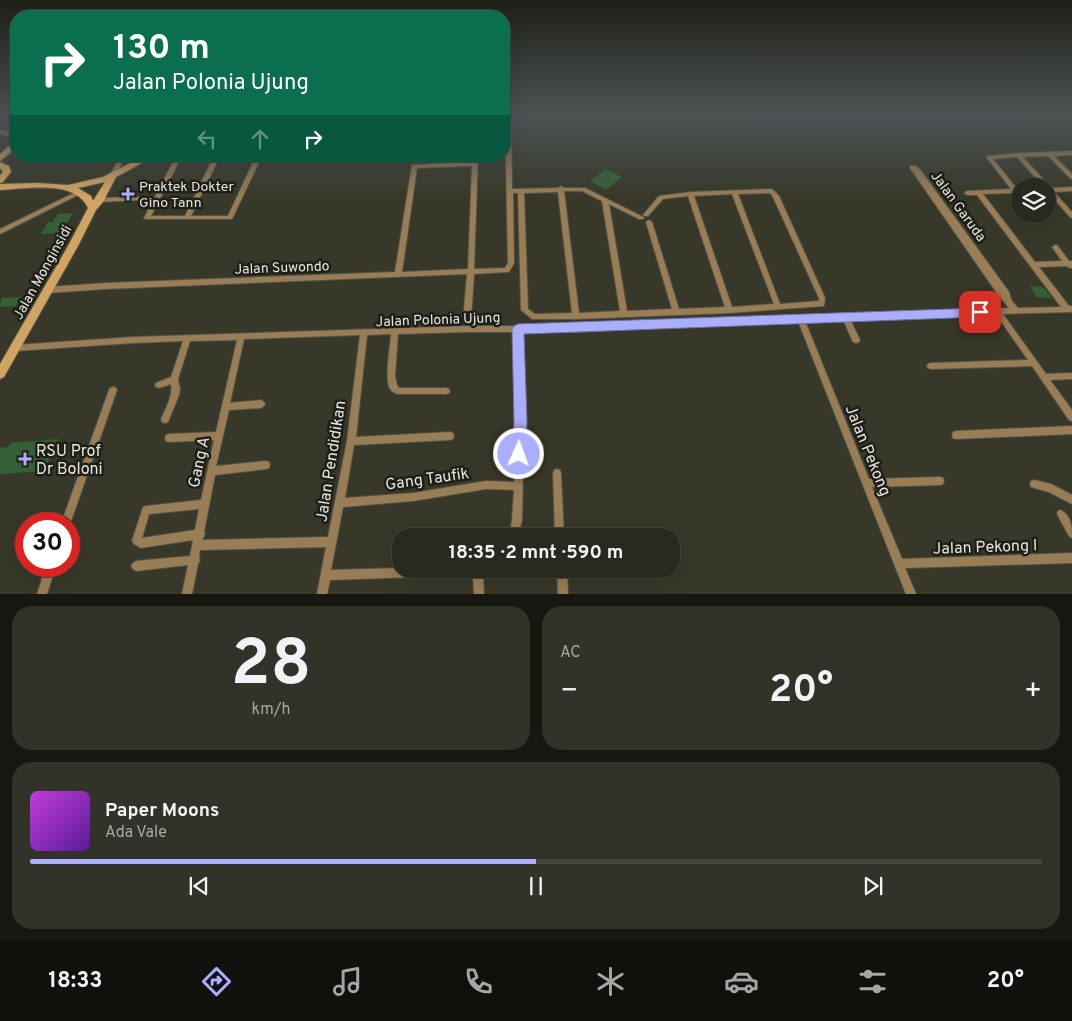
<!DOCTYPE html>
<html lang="id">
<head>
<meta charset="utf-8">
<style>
	:root { --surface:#292a1f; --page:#313228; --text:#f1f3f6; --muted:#a5a7a4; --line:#45463d; --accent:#abaffb }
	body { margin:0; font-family:Overpass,sans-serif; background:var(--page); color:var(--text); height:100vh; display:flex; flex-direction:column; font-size:19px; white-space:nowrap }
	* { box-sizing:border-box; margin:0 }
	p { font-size:16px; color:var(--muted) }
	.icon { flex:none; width:28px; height:28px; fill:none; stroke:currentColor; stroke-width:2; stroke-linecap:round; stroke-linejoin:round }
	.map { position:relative; height:594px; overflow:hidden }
	.panel { display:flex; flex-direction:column; gap:12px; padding:12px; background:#171711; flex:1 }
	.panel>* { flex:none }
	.top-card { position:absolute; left:10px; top:10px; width:500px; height:152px; border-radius:20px; box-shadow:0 5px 20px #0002,0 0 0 1px var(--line); background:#0b6e4f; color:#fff; overflow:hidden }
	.buttons { position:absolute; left:1011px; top:178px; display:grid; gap:10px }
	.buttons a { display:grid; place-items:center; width:45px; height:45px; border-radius:50%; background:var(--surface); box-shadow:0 5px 20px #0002,0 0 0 1px var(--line); font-size:25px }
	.speed { position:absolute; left:15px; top:512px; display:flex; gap:10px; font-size:25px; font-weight:700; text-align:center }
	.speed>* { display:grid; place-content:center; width:65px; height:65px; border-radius:50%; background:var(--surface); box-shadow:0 5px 20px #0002,0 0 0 1px var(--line); line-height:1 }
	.speed .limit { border:8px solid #d22; background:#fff; color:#111 }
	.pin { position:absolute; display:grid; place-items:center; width:42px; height:42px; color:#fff; margin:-21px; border-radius:10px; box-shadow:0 2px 8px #0006 }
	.me { position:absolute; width:55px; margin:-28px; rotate:2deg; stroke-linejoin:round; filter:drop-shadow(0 0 4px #0008) }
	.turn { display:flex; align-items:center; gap:18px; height:105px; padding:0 20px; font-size:22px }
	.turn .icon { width:65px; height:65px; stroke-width:2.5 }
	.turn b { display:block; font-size:35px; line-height:42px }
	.lanes { display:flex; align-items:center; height:48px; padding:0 20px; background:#0003; justify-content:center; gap:25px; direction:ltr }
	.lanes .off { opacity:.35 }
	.big { font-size:38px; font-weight:700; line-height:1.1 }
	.panel .widget { flex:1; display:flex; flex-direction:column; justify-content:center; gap:8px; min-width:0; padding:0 18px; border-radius:20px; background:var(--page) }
	.panel .dial { align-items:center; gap:0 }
	.dial b { font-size:65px; line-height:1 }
	.song { display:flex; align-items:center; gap:15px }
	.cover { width:60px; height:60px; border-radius:8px; background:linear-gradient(135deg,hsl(290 70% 55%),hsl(270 70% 35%)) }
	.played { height:5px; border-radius:2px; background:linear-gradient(90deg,var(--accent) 50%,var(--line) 50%) }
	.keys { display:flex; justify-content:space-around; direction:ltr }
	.heat { display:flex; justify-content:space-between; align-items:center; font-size:28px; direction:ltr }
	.panel .tiles { flex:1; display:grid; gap:12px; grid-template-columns:1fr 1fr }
	.widget:last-child { grid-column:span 2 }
	.trip { position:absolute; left:392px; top:528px; width:288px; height:50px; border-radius:20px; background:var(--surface); box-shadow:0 5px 20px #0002,0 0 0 1px var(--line); font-weight:700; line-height:50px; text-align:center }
	.dock { display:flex; height:80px; justify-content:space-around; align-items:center; background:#10110c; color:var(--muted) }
	.dock .icon { width:35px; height:35px }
	.dock .on { color:var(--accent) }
	.dock b { font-size:22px; color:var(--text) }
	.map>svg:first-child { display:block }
</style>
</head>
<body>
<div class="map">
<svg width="1072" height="594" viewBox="0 0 1072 594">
	<rect width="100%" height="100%" fill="#373829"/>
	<g fill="#356035">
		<polygon points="606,169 622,177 606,190 590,181"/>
		<polygon points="73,213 60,233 41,234 48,222 53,222 58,214"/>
		<polygon points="1030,286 1043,287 1052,298 1036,297"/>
		<polygon points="21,297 16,306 0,307 2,298"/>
		<polygon points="59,439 44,471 0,474 0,448 8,447 11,443"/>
	</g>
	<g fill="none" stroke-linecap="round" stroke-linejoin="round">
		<defs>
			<g id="street">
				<path d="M 505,115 L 511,115 L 512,189 L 558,188 L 561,186 L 564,188 L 585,188 L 643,217 L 644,218 L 643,219 L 639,219 L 609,204 L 627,311 L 672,309 L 646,222 L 649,220 L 652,222 L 679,309 L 725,307 L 688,196 L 663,199 L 648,216 L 644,216 L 643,215 L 644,214 L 659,196 L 690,192 L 771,189 L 773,190 L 779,196 L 825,298 L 824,306 L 729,313 L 576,319 L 532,319 L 521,310 L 518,193 L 513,193 L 514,263 L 509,272 L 507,272 L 474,274 L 471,320 L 470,322 L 464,322 L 463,320 L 467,274 L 106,289 L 48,293 L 46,292 L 45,290 L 46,288 L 48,287 L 106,283 L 395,272 L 412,165 L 472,162 L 472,156 L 478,156 L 474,269 L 505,268 L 508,263 ZM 472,166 L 468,269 L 402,272 L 417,168 ZM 564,191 L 582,191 L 602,201 L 620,311 L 579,313 ZM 558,192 L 572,313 L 535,314 L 528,309 L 524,193 ZM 770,193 L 773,197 L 819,298 L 819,301 L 780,304 L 738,194 ZM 732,194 L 774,304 L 732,307 L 694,196 Z"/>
				<polygon points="0,130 16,134 16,138 0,134"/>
				<path d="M 1072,151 L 1072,155 L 1054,156 L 1072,174 L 1072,179 L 1070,178 L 1048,156 L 1023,157 L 1051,188 L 1072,187 L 1072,191 L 1054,192 L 1072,212 L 1072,218 L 1070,217 L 1048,192 L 1048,186 L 1043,186 L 1017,157 L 993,159 L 1017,189 L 1019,190 L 1020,199 L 1018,198 L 1014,193 L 983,194 L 1035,262 L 1062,261 L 1052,247 L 1055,245 L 1057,245 L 1069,261 L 1072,261 L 1072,268 L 1070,268 L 1066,266 L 1039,267 L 1069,306 L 1072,306 L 1072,312 L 1003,314 L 1046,374 L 1072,373 L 1072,379 L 1050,380 L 1072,410 L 1072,421 L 1069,420 L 1032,366 L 931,369 L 928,368 L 927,366 L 928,364 L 931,363 L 1028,360 L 996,314 L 850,319 L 860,340 L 859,342 L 856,343 L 853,342 L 843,319 L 805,321 L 869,479 L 940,477 L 943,478 L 944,481 L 943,484 L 940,485 L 872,487 L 902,559 L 1072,553 L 1072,563 L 905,568 L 916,594 L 906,594 L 798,321 L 576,332 L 522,332 L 524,422 L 522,520 L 518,536 L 509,536 L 512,520 L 514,490 L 486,489 L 413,501 L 343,507 L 331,570 L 401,568 L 401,569 L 479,569 L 483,576 L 484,594 L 474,594 L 473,577 L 472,575 L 330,580 L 327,594 L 317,594 L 326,547 L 200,550 L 199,558 L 200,560 L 198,564 L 192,594 L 182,594 L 188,565 L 136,571 L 133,569 L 131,566 L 133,563 L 136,561 L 190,556 L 193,540 L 141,548 L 134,544 L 132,541 L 143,507 L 146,506 L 201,500 L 214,440 L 169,442 L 166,441 L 165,438 L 166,435 L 169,434 L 216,432 L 237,340 L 190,341 L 178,379 L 180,389 L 179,395 L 168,422 L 165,423 L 162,422 L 161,419 C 166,408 173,396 171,384 L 159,388 L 156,387 L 155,385 L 156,383 L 171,377 L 183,341 L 133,343 L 15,351 L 12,350 L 11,348 L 12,346 L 15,345 L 133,337 L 466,326 L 576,326 L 800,315 L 1009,308 L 999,296 L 910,168 L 910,166 C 917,165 920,169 924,175 L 1009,292 L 1011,299 L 1011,300 L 1018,308 L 1061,307 L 977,195 L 967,195 L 964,193 L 967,191 L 1011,189 L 987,158 L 987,156 L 1018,153 ZM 466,332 L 514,332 L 516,422 L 514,482 L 486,481 L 413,493 L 345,498 L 354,445 L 450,440 L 453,439 L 454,436 L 453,433 L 450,432 L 356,437 L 367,335 L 391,334 C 390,348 385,375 389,387 C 391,391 394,393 398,394 L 446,394 L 449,393 L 450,391 L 449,389 L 446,388 L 399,388 L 397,385 L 395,376 L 398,334 ZM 360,335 L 347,441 L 328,537 L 202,540 L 205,534 L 204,532 L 215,475 L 266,469 L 269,468 L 270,465 L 269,462 L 266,461 L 216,466 L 229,410 L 261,408 L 264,406 L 265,404 L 264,402 L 261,400 L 230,403 L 244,339 ZM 199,509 L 195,530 L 142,538 L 149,514 Z"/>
				<polygon points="120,156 126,156 115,176 111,176 110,175"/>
				<polygon points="176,156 182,156 151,216 185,216 214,156 220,156 191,216 228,216 256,156 262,156 232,219 145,219 144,218"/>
				<polygon points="80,190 83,192 82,193 0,234 0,229"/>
				<polygon points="138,197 141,199 140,200 100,202 97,200 100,198"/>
				<polygon points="1032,214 1038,214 1042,218 1039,220 1037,219"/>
				<polygon points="113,387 116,388 117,390 70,524 69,526 69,524 61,524 109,390 110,388"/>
				<polygon points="1072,426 1072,434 956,439 953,438 952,435 953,432 956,431"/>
				<polygon points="557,469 560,470 561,473 564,536 555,536 553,473 554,470"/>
				<polygon points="1034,480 1051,484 1072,495 1072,504 1049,492 1031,487 1030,484 1031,481"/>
				<path d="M 1061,510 C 1071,516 1072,526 1072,538 L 1069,536 L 1057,514 L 1058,511 Z"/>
				<polygon points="46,566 56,566 47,594 37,594"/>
				<polygon points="557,569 567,569 568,594 558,594"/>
			</g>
			<g id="secondary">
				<polygon points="13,142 16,142 16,148 0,161 0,154"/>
				<path d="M 144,156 L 155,156 L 116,177 L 103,202 L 96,210 L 78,246 L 4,377 L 0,379 L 0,364 L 68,246 L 88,208 C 75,179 26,189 0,190 L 0,184 L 38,183 L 68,185 L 103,177 ZM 105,182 L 93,201 L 91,196 L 78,188 Z"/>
				<polygon points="0,162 9,166 11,172 3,182 0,183 0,175 3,172 0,168"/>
			</g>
		</defs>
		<use href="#street" stroke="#535446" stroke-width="2"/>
		<use href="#secondary" stroke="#535446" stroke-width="2"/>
		<use href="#street" fill="#997d56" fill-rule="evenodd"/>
		<use href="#secondary" fill="#d1a463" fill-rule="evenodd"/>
	</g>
	<linearGradient id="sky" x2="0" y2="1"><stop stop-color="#1e1f17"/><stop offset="0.58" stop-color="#4d5354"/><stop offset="1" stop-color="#4d5354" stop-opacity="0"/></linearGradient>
	<rect width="1072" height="198" fill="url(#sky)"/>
	<polygon fill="#abaffb" stroke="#6f72a3" points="980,308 986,312 980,317 524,334 527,422 526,454 524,459 519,461 514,459 512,454 514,422 512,329 514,326 518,324"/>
	<g fill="#abaffb" stroke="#1e1f18" stroke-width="2">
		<path d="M125.5 186.5h5v5h5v5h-5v5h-5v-5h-5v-5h5z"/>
		<path d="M22.5 451.5h5v5h5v5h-5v5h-5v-5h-5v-5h5z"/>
	</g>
	<g text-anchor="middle" stroke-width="5" stroke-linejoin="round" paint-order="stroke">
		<g font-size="14" fill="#e7e7de" stroke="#1e1f18" text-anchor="start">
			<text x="139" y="191">Praktek Dokter<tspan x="139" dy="16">Gino Tann</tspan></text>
		</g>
		<g font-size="14" fill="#e7e7de" stroke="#1e1f18">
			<text transform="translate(959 206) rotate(54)" y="5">Jalan Garuda</text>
			<text transform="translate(282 267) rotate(-2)" y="5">Jalan Suwondo</text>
			<text transform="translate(42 272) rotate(-61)" y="5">Jalan Monginsidi</text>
			<text transform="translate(438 319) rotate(-2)" y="5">Jalan Polonia Ujung</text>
		</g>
		<g font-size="16" fill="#e7e7de" stroke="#1e1f18" text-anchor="start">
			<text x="36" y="456">RSU Prof<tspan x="36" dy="18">Dr Boloni</tspan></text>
		</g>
		<g font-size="16" fill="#e7e7de" stroke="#1e1f18">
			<text transform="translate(869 450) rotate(68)" y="6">Jalan Pekong</text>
			<text transform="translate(330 461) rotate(-81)" y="6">Jalan Pendidikan</text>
			<text transform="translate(198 462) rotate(-78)" y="6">Gang A</text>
			<text transform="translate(427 478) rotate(-8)" y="6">Gang Taufik</text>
			<text transform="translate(985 546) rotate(-2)" y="6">Jalan Pekong I</text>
		</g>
	</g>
</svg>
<div class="buttons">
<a><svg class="icon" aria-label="layers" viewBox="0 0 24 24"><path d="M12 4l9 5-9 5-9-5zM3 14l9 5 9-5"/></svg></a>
</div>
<div class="speed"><div class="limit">30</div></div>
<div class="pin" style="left:980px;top:312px;background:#d93025"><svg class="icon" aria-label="arrive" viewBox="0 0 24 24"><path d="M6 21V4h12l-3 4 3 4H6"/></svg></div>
<svg class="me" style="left:519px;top:454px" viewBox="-20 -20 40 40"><circle r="17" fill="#abaffb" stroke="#fff" stroke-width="3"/><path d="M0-11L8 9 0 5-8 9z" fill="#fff"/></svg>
<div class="trip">18:35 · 2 mnt · 590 m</div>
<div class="top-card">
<div class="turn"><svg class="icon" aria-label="right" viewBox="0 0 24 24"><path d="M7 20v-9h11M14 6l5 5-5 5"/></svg><div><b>130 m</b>Jalan Polonia Ujung</div></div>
<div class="lanes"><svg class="icon off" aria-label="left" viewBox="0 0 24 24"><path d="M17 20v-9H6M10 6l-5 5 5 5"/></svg><svg class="icon off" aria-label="ahead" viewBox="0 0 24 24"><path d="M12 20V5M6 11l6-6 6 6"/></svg><svg class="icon" aria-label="right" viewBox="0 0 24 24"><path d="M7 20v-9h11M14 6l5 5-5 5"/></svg></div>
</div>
</div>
<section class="panel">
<div class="tiles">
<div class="widget dial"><b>28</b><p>km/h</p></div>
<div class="widget"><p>AC</p>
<div class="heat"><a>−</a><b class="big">20°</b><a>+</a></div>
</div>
<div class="widget">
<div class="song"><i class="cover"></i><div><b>Paper Moons</b><p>Ada Vale</p></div></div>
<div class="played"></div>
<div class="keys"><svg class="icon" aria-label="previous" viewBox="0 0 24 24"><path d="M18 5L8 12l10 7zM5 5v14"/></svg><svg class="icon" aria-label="pause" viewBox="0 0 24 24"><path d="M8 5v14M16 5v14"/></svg><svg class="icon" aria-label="next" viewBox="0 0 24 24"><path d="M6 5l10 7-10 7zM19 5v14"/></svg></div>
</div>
</div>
</section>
<nav class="dock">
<b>18:33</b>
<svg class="icon on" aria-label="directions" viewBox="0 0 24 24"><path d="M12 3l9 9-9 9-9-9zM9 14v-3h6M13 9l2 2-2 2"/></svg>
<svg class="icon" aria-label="music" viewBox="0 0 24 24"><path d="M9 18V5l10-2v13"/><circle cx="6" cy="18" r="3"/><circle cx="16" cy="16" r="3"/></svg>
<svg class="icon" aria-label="phone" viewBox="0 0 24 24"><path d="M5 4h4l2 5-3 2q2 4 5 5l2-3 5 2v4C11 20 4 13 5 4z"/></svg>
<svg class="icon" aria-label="climate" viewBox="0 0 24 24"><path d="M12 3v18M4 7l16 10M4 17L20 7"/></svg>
<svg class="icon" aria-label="car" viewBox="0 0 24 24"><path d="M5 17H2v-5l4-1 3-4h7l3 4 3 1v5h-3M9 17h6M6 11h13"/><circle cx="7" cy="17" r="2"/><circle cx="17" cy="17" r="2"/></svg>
<svg class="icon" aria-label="filters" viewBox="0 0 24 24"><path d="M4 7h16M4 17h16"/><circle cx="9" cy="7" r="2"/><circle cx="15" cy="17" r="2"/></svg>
<b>20°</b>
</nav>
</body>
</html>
